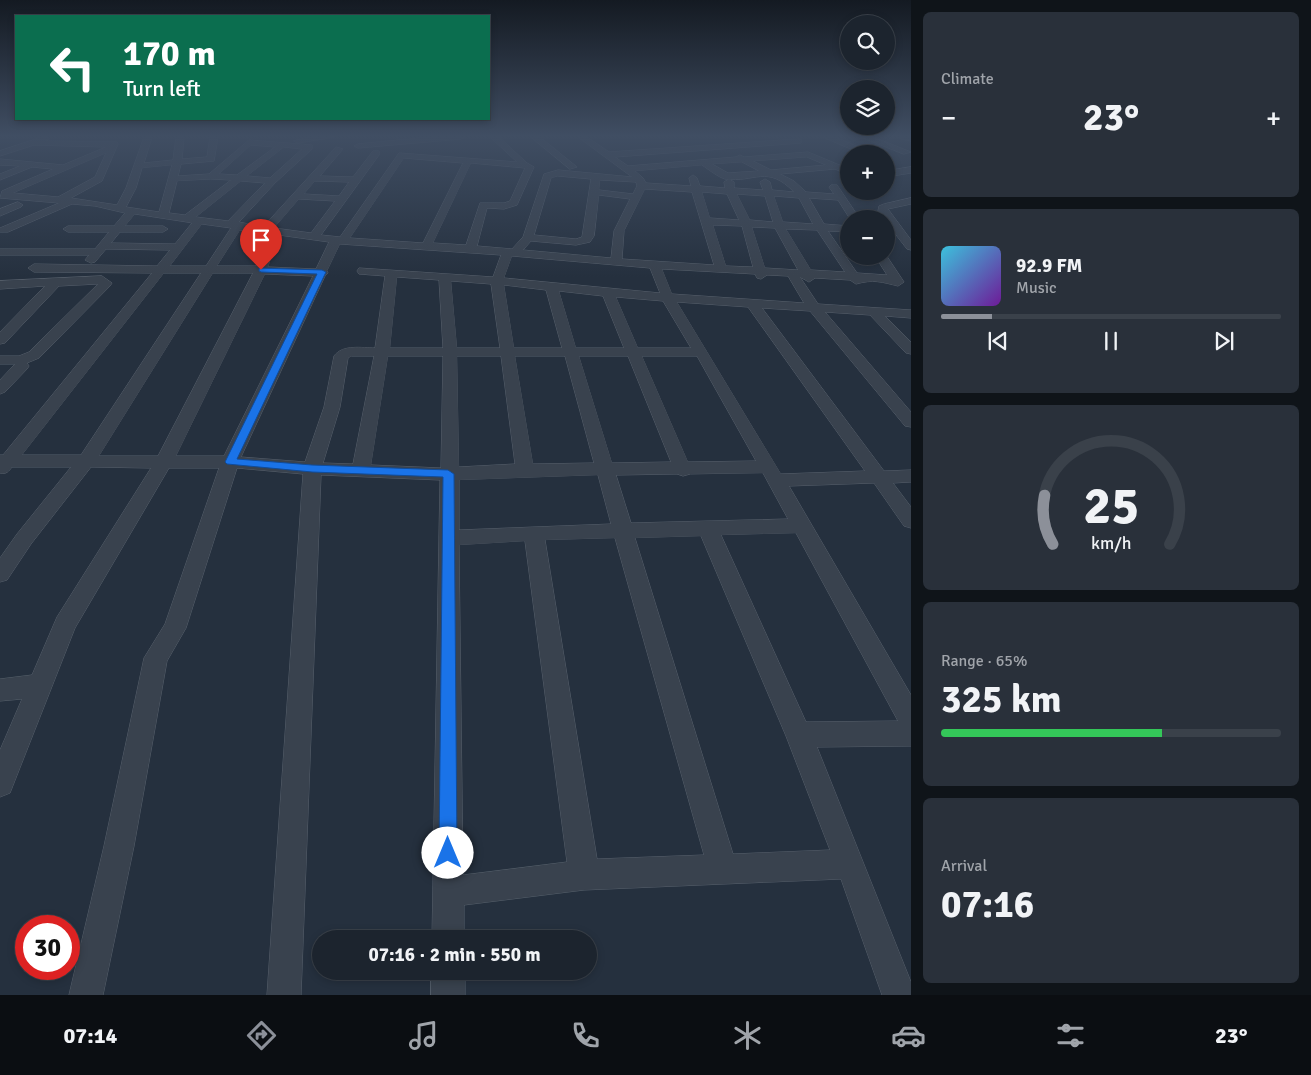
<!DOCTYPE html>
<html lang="en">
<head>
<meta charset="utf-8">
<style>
	:root { --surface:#1c242e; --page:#29303a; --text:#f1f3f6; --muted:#a0a4aa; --line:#3a414a; --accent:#8c9099 }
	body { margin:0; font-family:Signika,sans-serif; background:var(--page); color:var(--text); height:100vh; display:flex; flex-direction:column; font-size:19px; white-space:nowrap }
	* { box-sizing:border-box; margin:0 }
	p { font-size:16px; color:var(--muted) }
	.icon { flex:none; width:28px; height:28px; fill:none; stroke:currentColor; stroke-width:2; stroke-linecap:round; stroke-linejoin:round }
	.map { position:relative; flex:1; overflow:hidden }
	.details { display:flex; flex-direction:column; gap:12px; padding:12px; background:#0f1419; width:400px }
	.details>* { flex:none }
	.banner { position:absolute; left:15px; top:15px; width:475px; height:105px; border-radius:0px; box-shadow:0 2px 8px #0003,0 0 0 1px var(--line); background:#0b6e4f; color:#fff; overflow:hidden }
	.tools { position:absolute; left:840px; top:15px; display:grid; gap:10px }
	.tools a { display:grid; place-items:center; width:55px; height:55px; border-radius:50%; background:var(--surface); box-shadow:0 2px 8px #0003,0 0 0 1px var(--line); font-size:25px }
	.speed { position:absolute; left:15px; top:915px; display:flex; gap:10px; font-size:25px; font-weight:700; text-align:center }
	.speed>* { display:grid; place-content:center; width:65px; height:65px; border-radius:50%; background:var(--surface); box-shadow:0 2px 8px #0003,0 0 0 1px var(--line); line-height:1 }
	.speed .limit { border:8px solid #d22; background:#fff; color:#111 }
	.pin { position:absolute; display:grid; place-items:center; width:42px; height:42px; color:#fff; margin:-51px -21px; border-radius:50% 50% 50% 0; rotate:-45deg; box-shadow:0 0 5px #0007 }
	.pin .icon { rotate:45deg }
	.me { position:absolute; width:55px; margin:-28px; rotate:0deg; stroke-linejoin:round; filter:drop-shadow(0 0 4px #0008) }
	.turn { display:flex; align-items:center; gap:18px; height:105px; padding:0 25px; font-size:22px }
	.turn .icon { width:65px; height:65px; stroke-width:2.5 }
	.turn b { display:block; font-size:35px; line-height:42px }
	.big { font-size:38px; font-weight:700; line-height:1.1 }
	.details .card { flex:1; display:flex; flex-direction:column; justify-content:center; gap:8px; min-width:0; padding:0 18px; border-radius:8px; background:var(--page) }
	.details .dial { align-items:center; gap:0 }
	.dial svg { height:130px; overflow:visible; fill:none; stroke:var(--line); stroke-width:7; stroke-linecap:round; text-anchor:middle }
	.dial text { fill:var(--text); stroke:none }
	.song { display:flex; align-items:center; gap:15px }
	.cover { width:60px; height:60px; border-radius:8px; background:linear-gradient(135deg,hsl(190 70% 55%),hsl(280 70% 35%)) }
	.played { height:5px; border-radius:2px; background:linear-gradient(90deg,var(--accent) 15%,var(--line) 15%) }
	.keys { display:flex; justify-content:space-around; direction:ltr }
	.heat { display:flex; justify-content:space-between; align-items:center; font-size:28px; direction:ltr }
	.charge { height:8px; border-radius:4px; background:linear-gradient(90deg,#34c759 65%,var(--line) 0) }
	.trip { position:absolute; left:312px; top:930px; width:285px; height:50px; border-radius:25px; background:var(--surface); box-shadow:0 2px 8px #0003,0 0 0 1px var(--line); font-weight:700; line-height:50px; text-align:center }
	.dock { display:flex; height:80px; justify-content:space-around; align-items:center; background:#0b0e12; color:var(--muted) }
	.dock .icon { width:35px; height:35px }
	.dock .current { color:var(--accent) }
	.dock b { font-size:22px; color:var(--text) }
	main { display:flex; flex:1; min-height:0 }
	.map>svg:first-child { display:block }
</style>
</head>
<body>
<main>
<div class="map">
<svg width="911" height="995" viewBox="0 0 911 995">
	<rect width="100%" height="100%" fill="#25303e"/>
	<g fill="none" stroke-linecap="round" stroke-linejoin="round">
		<defs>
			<g id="minor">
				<path d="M 42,137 L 48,137 L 49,139 L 46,141 L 117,142 L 118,144 L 102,181 L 71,198 L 117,205 L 126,188 L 144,137 L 152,137 L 144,163 L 173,160 L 176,137 L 184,137 L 182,159 L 207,157 L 210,137 L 218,137 L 214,161 L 181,164 L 178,176 L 209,174 L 249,140 L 312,145 L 312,149 L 275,183 L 239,222 L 263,227 L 336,147 L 343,149 L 320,176 L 353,177 L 373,151 L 379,151 L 379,155 L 321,235 L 340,237 L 399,153 L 517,162 L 490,137 L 499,137 L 527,163 L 534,167 L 517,205 L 504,209 L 487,208 L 477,246 L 512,249 L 523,237 L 544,174 L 558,170 L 632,177 L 578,137 L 587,137 L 609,152 L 798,139 L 801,139 L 801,143 L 615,157 L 628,166 L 736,157 L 740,155 L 744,157 L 808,152 L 849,169 L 849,175 L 835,169 L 780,174 L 794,181 L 806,192 L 834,194 L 829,187 L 831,185 L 837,185 L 860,219 L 850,219 L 838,200 L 809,198 L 824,224 L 849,226 L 849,232 L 828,231 L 857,273 L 887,275 L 875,256 L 886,255 L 904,282 L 898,286 C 882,282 873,279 856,284 L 850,280 L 815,278 L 809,282 L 800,277 L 818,304 L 911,310 L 911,318 L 885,316 L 911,342 L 911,354 L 906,353 L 870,315 L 825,312 L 911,412 L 911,427 L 905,426 L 810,311 L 762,308 L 884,471 L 911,470 L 911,482 L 893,483 L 911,507 L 911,528 L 904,526 L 874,483 L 789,486 L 911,695 L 911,746 L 817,747 L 911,982 L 911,995 L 882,995 L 841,879 L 584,890 L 464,905 L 464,939 L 432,939 L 440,480 L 321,475 L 301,995 L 267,995 L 303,474 L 237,468 L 186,628 L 167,661 L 134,846 L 103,995 L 69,995 L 104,846 L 144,658 L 165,624 L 219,468 L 169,468 L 75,628 L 10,793 L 0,797 L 0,750 L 22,699 L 0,701 L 0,679 L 32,675 L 57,617 L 151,468 L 91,467 L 31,544 L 7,580 L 0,582 L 0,558 L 17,534 L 71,467 L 12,467 C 9,471 6,475 0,473 L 0,455 L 3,455 L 152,273 L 34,272 L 28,268 L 34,264 L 157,266 L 170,250 L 106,249 L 95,262 L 91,263 L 85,260 L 89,255 L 0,255 L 0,249 L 95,249 L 109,232 L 68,232 L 63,229 L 68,226 L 114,226 L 125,213 L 95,206 L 72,204 L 8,232 L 0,232 L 0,228 L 59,203 L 0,198 L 2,191 L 53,169 L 32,167 L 0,180 L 0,174 L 20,166 L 0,165 L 0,159 L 63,165 L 106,147 L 34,145 L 0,156 L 0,151 ZM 251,145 L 275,147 L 237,175 L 219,174 ZM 284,147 L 302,149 L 270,178 L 247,176 ZM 106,153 L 95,177 L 58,197 L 13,193 ZM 807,157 L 826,165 L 771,170 L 753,161 ZM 404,158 L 463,163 L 423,243 L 350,238 ZM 742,162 L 759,171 L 728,173 L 712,164 ZM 471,163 L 525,168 L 510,201 L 504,203 L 480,203 L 466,245 L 433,243 ZM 172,165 L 159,212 L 126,207 L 136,188 L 142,168 ZM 702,165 C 708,169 718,177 725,179 C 755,183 767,164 794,192 L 772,190 L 770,182 L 765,179 L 760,182 L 763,190 L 734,188 L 734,182 L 729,179 L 724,182 L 725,188 L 700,186 L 697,178 L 693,175 L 689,178 L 691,186 L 646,183 L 643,178 L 635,171 ZM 558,176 L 591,179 L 582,237 L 576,239 L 534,235 L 551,178 ZM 211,179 L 231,180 L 185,215 L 169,213 L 177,181 ZM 600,180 L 636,182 L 637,186 L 633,194 L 599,190 ZM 241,181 L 265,183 L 228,221 L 196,217 ZM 315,181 L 349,182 L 339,196 L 304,194 ZM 645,189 L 692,192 L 714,265 L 622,259 L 624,231 ZM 702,192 L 727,194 L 739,220 L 710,218 ZM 737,194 L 765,196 L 773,222 L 750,220 ZM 599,195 L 630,199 L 614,231 L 611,258 L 523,250 L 531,241 L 576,245 L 590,242 L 594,236 ZM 774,196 L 799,198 L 813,224 L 783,222 ZM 299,199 L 335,201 L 311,233 L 274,228 ZM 135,214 L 187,222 L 192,223 L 175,244 L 111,243 L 120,232 L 163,232 L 168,229 L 163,226 L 125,226 ZM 202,224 L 231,228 L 206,266 L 170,266 ZM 713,225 L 742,226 L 753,267 L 726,266 ZM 752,227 L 775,228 L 798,270 L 765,268 ZM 786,229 L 817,230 L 845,272 L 811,270 ZM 240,230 L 269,234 L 256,266 L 217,266 ZM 279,235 L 329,242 L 316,269 L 268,267 ZM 340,244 L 501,255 L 493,277 L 359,268 L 357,271 L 359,274 L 385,276 L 375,348 C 362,348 343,344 334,356 L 324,407 L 305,462 L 241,457 L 325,276 L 328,273 L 327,271 ZM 512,256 L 650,268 L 660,293 L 504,278 ZM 662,269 L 755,274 L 757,278 L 761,279 L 767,275 L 788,276 L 804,303 L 672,294 ZM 164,273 L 201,273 L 81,455 L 22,455 ZM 213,273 L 253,273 L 158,456 L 99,456 ZM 265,274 L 313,276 L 224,456 L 176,456 ZM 397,277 L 439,280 L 443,348 L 390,348 ZM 451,281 L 491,284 L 500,348 L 457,348 ZM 504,285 L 546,290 L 562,348 L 514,348 ZM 559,291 L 603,296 L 624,348 L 576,348 ZM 616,297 L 663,301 L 691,348 L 638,348 ZM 677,302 L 748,307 L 865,471 L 781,474 ZM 352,356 L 374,356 L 353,464 L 323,463 L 340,407 L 348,358 ZM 388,356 L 443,356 L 441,468 L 371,465 ZM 457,356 L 501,356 L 515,464 L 459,467 ZM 515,356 L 565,356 L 594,463 L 533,464 ZM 579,356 L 628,356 L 671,462 L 612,463 ZM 642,356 L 697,356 L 756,461 L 688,462 ZM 763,473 L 788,519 L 631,523 L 616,475 L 677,474 L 683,476 L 690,474 ZM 598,475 L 611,524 L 459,530 L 459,480 ZM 796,533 L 898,721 L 806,722 L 721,535 ZM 701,536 L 786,736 L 830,850 L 733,854 L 635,538 ZM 615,538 L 704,855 L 597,859 L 545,540 ZM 525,541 L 567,862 L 463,875 L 459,545 Z"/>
				<polygon points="309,137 335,137 298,143 294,141"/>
				<polygon points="431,137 465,137 461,139 358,148 354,146 358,144"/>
				<polygon points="531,137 540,137 577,167 570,169"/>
				<polygon points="823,137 835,137 875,154 863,154"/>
				<polygon points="861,137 873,137 911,152 904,154"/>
				<polygon points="900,137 911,137 911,141 901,139"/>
				<polygon points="911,167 911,173 892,176 888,173 892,170"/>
				<polygon points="911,198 911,204 888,209 911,240 911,250 907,249 886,222 886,219 884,219 878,211 879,206 884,204"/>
				<polygon points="18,202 23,205 21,207 0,216 0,209"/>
				<polygon points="102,276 112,283 110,286 39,358 27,363 29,366 27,369 5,392 0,394 0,380 15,364 0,364 0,356 19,356 29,352 98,284 59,286 5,343 0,344 0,332 45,286 0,289 0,281"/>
				<rect x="431" y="971" width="34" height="24"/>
			</g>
		</defs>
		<use href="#minor" stroke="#57606c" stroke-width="1"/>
		<use href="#minor" fill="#39424e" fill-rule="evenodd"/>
	</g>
	<linearGradient id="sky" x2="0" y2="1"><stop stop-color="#141a22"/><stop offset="0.49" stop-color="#404e63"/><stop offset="1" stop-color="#404e63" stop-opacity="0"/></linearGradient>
	<rect width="911" height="277" fill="url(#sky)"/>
	<polygon fill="#1a73e8" stroke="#114b97" points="259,268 322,270 326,272 237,459 312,465 448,470 454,474 457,853 454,859 448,862 441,859 439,853 443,477 312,472 227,464 225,462 317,274 261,272 259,271"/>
</svg>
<div class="tools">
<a><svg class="icon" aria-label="search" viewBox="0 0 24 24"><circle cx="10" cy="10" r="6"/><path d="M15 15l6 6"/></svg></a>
<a><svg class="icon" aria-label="layers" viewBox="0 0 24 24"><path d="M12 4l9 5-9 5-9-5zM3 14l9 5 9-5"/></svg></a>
<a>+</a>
<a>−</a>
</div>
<div class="speed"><div class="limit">30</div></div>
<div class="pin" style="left:261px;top:270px;background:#d93025"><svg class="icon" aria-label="arrive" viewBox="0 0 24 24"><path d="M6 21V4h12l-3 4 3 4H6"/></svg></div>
<svg class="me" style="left:448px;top:853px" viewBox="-20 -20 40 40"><circle r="19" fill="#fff"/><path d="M0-13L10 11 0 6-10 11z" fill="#1a73e8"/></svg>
<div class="trip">07:16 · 2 min · 550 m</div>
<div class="banner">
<div class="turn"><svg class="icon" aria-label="left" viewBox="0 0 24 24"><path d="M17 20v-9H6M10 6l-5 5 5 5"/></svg><div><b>170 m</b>Turn left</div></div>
</div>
</div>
<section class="details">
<div class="card"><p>Climate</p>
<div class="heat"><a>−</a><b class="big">23°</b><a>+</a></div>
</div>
<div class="card">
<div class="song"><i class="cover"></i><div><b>92.9 FM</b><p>Music</p></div></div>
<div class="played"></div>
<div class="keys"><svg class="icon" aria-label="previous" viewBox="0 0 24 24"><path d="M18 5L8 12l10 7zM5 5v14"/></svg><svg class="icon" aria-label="pause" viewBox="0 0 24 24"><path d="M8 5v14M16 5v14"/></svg><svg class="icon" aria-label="next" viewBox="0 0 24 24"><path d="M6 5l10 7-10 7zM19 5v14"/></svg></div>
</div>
<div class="card dial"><svg viewBox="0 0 100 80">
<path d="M14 69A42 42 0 1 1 86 69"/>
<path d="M14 69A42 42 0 0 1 9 39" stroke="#8c9099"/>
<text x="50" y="56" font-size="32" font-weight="700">25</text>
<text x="50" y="72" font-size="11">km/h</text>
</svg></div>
<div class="card"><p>Range · 65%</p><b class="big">325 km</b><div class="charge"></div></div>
<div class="card"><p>Arrival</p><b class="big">07:16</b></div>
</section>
</main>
<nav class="dock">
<b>07:14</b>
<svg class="icon current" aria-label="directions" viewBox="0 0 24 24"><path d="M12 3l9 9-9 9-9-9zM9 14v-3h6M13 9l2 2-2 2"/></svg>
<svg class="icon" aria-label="music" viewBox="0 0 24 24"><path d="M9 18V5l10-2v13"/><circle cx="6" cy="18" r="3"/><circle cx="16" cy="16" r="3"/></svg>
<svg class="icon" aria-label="phone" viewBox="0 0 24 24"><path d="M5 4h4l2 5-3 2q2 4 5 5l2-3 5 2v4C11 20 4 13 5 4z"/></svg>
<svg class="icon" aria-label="climate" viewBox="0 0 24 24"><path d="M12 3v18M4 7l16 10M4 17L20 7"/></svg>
<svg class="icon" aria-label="car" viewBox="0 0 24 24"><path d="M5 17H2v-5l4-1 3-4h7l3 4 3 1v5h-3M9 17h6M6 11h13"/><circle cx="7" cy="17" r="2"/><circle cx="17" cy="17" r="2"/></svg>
<svg class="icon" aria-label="filters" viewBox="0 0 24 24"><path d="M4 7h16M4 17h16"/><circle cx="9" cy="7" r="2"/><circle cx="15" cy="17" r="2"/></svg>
<b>23°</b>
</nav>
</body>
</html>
